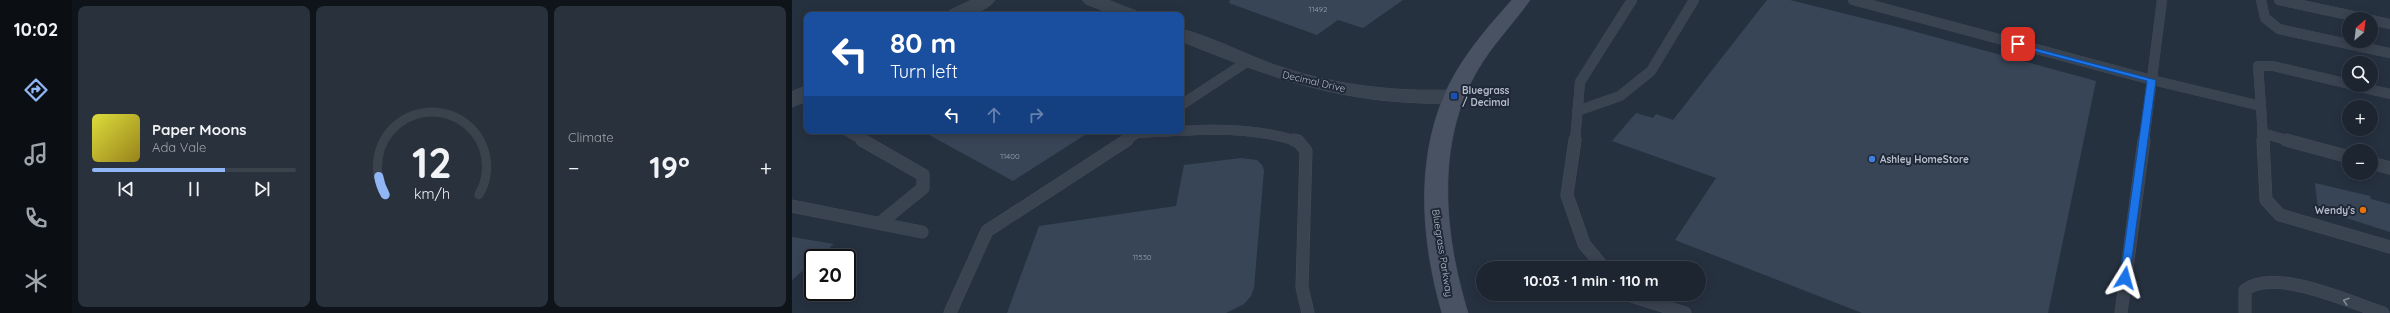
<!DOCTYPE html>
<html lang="en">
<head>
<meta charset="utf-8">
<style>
	:root { --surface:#1c2530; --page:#29313c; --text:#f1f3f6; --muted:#a0a5ab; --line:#3a424c; --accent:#91b6f6 }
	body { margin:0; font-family:Quicksand,sans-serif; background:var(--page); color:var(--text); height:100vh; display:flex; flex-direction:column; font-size:15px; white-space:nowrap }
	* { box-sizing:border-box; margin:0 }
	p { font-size:13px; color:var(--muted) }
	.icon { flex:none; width:22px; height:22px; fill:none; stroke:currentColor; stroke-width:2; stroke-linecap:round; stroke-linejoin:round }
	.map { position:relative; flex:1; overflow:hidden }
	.side { display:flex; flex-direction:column; gap:6px; padding:6px; background:#0f141a; width:720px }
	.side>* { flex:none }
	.hud { position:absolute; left:12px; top:12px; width:380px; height:122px; border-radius:8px; box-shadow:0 2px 10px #0003,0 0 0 1px var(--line); background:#1a4fa0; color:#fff; overflow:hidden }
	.needle { width:26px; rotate:28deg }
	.fabs { position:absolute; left:1550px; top:12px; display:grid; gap:8px }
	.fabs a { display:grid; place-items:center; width:36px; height:36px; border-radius:50%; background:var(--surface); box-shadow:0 2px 10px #0003,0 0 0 1px var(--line); font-size:20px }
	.speed { position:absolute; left:12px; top:249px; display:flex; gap:8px; font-size:20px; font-weight:700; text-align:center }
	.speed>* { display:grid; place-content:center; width:52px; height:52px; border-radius:50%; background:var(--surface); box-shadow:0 2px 10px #0003,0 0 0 1px var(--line); line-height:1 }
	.speed .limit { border:2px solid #111; border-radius:6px; background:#fff; color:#111 }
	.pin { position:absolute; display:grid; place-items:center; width:34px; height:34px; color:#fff; margin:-17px; border-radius:8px; box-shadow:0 2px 6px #0006 }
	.me { position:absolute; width:44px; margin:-22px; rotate:8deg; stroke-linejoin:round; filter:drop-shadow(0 0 3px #0008) }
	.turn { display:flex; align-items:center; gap:14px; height:84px; padding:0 20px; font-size:18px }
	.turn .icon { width:52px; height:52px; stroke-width:2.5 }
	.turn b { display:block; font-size:28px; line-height:34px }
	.lanes { display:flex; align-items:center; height:38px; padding:0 20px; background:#0003; justify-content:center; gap:20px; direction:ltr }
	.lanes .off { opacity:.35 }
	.big { font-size:30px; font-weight:700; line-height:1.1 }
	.side .widget { flex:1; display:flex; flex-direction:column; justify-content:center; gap:6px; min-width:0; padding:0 14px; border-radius:8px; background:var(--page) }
	.side .dial { align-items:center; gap:0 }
	.dial svg { height:104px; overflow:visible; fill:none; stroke:var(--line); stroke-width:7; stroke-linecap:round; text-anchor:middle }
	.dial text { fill:var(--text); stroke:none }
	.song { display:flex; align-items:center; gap:12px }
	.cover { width:48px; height:48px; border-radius:6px; background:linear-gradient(135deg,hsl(60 70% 55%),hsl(50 70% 35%)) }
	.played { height:4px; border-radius:2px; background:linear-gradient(90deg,var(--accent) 65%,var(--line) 65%) }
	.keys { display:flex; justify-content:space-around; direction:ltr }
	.heat { display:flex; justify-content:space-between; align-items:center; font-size:22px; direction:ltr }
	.side .tiles { flex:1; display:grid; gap:6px; grid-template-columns:repeat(3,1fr) }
	.trip { position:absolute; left:684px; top:261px; width:230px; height:40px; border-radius:20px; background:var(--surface); box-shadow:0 2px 10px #0003,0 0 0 1px var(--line); font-weight:700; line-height:40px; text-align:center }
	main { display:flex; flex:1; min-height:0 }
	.menu { display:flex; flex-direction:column; width:72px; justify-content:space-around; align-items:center; background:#0b0f13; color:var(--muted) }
	.menu .icon { width:28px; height:28px }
	.menu .active { color:var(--accent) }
	.menu b { font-size:18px; color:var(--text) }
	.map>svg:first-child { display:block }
</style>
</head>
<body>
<main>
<nav class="menu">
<b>10:02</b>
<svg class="icon active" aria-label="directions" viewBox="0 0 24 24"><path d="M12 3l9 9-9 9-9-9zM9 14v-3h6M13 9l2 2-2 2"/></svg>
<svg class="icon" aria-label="music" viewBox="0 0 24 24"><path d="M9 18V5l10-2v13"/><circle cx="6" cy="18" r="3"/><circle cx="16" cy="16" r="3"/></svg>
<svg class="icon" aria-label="phone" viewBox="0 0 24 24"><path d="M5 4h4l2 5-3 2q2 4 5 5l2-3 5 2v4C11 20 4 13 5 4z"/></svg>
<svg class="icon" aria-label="climate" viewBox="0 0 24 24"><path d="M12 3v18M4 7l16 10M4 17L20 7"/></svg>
</nav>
<section class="side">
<div class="tiles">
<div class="widget">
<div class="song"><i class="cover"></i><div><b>Paper Moons</b><p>Ada Vale</p></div></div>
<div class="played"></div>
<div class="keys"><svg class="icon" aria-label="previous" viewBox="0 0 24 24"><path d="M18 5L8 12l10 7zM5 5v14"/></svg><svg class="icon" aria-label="pause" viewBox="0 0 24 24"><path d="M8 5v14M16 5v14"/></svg><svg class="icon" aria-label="next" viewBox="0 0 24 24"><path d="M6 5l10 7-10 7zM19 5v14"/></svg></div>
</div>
<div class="widget dial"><svg viewBox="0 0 100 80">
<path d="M14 69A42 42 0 1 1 86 69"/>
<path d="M14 69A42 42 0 0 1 9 55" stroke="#91b6f6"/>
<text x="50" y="56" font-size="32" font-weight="700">12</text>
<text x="50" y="72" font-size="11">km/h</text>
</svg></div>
<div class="widget"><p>Climate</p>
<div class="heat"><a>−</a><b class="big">19°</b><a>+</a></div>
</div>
</div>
</section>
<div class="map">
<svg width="1598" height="313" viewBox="0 0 1598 313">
	<rect width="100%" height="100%" fill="#263140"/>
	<g fill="#384556">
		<polygon points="438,0 611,0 571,28 546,20 525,35 437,3"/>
		<polygon points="975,0 998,0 1106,27 1304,81 1256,313 1070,313 883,240 924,178 820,141 844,113 861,118 864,114 881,120"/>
		<polygon points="130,131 299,131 221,181"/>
		<polygon points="449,158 465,160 470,165 472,170 462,288 459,296 452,304 434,313 215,313 247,226 384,206 392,165"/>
		<polygon points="1523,183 1578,196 1579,199 1598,204 1598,232 1526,209"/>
		<polygon points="0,237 42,244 26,258 21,258 21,262 0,280"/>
	</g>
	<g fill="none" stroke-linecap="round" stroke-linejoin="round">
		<defs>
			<g id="lane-far1">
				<polyline points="1061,0 1360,80 1469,106 1466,66 1481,66 1557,84"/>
				<polyline points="1469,0 1473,18 1487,29 1598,53"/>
				<polyline points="1487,0 1575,19"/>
				<polyline points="1579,20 1598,24"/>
				<polyline points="1559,85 1598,94"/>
				<polyline points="389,105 456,61"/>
				<polyline points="1469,106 1471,141"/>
				<polyline points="785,111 828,96 859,71 902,0"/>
				<polyline points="55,131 72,141"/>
				<path d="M 389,131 C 428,128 467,129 505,141"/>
				<polyline points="1470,133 1498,141"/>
				<polyline points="333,141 345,133 384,131"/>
				<polyline points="783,141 788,82 840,0"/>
				<polyline points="1352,141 1370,0"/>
			</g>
			<g id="lane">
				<polyline points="70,140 131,175 131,188 88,223"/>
				<polyline points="502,140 506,141 514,151 510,287 516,313"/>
				<polyline points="783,140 775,195 792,244 812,268"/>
				<polyline points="1471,140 1474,200 1488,215 1598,247"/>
				<polyline points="1494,140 1557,157"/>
				<polyline points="1579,163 1598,168"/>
				<polyline points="0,206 130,232"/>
				<polyline points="833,294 893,313"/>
				<polyline points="158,313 195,231 335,140"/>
				<polyline points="1329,313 1352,140"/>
				<path d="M 1453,313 L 1453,290 C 1482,267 1558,302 1591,313"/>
			</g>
			<g id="street">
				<path d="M 180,0 L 203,0 C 192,15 170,15 154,15 L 157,11 Z"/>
				<polygon points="291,0 316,0 344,11 347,15 322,15 294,4"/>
				<path d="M 389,29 C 420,37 450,53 480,64 C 539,85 600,92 662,90 L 669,92 L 672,96 L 669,100 C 651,105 630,103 611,102 C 530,97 463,71 389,41 Z"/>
				<polygon points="15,86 15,101 0,107 0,92"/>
			</g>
			<path id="secondary" d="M 720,0 L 738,0 C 721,24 700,45 685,71 C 643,144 652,235 676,313 L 650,313 C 630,244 623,164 652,96 C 667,60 694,29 720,0 Z"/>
		</defs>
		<use href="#lane-far1" stroke="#444c5a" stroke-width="10"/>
		<use href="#lane" stroke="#444c5a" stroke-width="13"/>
		<use href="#street" stroke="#444c5a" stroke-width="1"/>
		<use href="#secondary" stroke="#444c5a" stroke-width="1"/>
		<use href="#lane-far1" stroke="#3a4350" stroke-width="10"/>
		<use href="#lane" stroke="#3a4350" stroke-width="12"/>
		<use href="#street" fill="#3a4350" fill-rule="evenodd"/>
		<use href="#secondary" fill="#495263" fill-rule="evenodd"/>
	</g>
	<defs><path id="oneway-chevron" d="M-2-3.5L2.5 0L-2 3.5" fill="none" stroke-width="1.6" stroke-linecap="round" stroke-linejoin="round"/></defs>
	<use stroke="#7f8794" href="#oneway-chevron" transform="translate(1554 301) rotate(-162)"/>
	<polygon fill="#1a73e8" stroke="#114b97" points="1223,43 1364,80 1337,280 1333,282 1328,278 1355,81 1223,46"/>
	<rect fill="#1a4fb4" stroke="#1f2836" stroke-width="1.5" x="658" y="92" width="8" height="8" rx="2"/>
	<circle fill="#3f7fe0" stroke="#1f2836" stroke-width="1.5" cx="1080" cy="159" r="4"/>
	<circle fill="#e8710a" stroke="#1f2836" stroke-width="1.5" cx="1571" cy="210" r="4"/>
	<g text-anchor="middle" stroke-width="4" stroke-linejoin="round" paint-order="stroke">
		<g font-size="8" fill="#959eac">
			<text x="526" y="12">11492</text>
			<text x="218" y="159">11400</text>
			<text x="350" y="260">11530</text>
		</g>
		<g font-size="10" fill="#b7becb" stroke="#1f2836">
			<text transform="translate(522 81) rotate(13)" y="4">Decimal Drive</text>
			<text transform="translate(651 253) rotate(81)" y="4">Bluegrass Parkway</text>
		</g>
		<g font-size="10" font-weight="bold" fill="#b7becb" stroke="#1f2836" text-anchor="start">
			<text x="670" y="94">Bluegrass<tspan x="670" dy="12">/ Decimal</tspan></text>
			<text x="1088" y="163">Ashley HomeStore</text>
			<text x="1563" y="214" text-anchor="end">Wendy's</text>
		</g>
	</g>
</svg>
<div class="fabs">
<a><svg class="needle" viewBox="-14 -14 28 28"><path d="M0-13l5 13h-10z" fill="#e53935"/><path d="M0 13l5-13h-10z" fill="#a0a5ab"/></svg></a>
<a><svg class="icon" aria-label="search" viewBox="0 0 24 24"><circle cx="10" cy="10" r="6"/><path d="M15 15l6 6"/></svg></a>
<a>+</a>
<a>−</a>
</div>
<div class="speed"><div class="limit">20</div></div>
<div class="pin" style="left:1226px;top:44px;background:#d93025"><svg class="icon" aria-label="arrive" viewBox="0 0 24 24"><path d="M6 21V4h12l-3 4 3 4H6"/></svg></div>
<svg class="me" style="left:1333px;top:278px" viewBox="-20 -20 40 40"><path d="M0-17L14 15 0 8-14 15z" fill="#1a73e8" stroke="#fff" stroke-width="4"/></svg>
<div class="trip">10:03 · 1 min · 110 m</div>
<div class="hud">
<div class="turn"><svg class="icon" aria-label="left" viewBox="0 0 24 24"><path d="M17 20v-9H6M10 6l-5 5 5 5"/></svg><div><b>80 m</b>Turn left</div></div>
<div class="lanes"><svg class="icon" aria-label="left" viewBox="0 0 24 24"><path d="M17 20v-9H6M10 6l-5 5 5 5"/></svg><svg class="icon off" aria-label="ahead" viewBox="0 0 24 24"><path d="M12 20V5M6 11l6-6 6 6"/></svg><svg class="icon off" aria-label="right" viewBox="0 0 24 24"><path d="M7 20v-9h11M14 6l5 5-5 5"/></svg></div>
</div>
</div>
</main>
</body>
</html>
